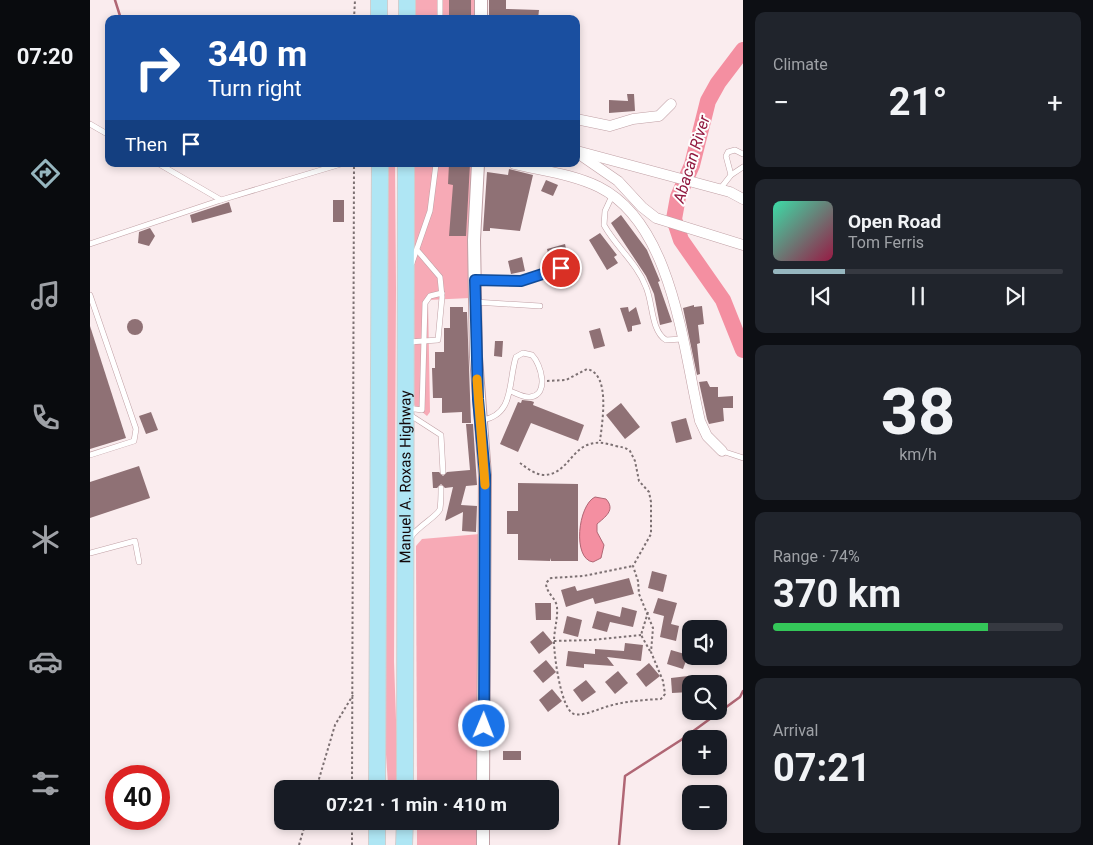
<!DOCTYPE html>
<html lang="en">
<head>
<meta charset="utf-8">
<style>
	:root { --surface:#171b24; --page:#20242c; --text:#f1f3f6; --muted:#9ea1a6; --line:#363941; --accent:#96b6bf }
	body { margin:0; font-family:Roboto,sans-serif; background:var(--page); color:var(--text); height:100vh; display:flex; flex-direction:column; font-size:19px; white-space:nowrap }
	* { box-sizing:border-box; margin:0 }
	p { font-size:16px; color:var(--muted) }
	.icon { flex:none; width:28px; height:28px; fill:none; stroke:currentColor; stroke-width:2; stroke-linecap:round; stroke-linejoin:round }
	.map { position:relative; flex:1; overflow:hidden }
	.drawer { display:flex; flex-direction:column; gap:12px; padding:12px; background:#0d0f14; width:350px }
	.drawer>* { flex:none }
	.guide { position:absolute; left:15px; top:15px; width:475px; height:152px; border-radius:10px; box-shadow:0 2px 8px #0003; background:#1a4fa0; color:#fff; overflow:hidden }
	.controls { position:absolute; left:592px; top:620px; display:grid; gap:10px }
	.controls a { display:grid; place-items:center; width:45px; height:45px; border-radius:10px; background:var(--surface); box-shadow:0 2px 8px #0003; font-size:25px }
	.speed { position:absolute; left:15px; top:765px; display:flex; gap:10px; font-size:25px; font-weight:700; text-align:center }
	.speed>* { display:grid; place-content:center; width:65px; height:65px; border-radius:50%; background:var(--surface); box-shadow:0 2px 8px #0003; line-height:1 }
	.speed .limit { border:8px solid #d22; background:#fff; color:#111 }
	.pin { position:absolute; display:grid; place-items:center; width:42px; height:42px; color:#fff; margin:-21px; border:2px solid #fff; border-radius:50%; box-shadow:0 1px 5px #0007 }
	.me { position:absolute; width:55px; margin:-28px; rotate:1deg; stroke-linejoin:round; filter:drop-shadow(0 0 4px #0008) }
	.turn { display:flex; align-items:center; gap:18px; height:105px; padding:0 20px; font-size:22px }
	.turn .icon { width:65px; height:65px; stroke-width:2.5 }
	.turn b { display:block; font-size:35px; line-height:42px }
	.then { display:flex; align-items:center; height:48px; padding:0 20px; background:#0003; gap:10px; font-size:19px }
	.big { font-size:38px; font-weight:700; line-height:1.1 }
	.drawer .widget { flex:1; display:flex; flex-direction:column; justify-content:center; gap:8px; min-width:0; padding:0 18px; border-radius:10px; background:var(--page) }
	.drawer .dial { align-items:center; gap:0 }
	.dial b { font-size:65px; line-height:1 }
	.song { display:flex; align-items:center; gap:15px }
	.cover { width:60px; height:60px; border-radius:8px; background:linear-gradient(135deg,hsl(160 70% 55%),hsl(340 70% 35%)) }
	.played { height:5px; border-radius:2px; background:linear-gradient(90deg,var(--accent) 25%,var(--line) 25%) }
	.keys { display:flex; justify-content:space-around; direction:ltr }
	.heat { display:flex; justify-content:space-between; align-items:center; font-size:28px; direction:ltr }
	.charge { height:8px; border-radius:4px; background:linear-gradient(90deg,#34c759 74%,var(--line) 0) }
	.trip { position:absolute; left:184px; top:780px; width:285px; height:50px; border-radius:10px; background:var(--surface); box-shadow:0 2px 8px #0003; font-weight:700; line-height:50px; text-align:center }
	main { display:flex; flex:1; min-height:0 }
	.dock { display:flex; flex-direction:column; width:90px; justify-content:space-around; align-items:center; background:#090b0e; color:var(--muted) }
	.dock .icon { width:35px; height:35px }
	.dock .current { color:var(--accent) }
	.dock b { font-size:22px; color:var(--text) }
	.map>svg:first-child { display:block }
</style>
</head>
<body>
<main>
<nav class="dock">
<b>07:20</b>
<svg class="icon current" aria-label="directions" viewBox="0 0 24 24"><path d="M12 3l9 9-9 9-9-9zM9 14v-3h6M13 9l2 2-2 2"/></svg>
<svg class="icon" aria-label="music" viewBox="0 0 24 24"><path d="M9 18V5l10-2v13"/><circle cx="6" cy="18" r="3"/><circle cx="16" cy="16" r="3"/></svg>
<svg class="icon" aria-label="phone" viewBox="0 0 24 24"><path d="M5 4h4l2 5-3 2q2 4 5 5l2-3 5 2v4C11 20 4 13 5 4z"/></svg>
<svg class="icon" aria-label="climate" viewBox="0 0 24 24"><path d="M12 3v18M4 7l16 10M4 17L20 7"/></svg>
<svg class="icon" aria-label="car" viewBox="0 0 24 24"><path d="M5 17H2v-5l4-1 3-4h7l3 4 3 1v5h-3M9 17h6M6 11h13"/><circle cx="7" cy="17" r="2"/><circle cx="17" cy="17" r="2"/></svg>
<svg class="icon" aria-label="filters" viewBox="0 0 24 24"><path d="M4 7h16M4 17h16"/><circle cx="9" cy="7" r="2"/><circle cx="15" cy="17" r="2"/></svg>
</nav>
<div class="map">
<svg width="653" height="845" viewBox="0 0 653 845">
	<rect width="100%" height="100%" fill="#faecee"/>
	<g fill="#f7aab6">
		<polygon points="325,0 384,0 384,19 324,19"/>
		<polygon points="296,164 305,164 306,289 304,662 308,777 306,787 302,788 298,784 294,725"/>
		<polygon points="323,164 384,164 380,298 338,300 340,412 337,416 323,404"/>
		<polygon points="390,534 388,789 327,789 326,546 332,539"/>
		<rect x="327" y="821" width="61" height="24"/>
	</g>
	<path fill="#f48fa1" stroke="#b06674" d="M 505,497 L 516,499 C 526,510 515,517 507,524 L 507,532 L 514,545 L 511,558 L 503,562 C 482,559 488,505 505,497 Z"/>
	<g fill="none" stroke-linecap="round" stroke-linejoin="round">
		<g stroke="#b06674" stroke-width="2.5">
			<polyline points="25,0 31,19"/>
			<polyline points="529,845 535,776 591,740 650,697 653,691"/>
		</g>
		<polyline stroke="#f48fa1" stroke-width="16" points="653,50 628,83 618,101 602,165 588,197 584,219 591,240 633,300 653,350"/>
	</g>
	<g fill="#8f7175">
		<rect x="359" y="0" width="22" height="19"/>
		<polygon points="399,0 416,0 416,9 449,10 448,19 399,19"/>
		<polygon points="537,94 544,94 545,111 519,113 519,100 538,101"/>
		<polygon points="359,164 380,164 376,236 359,236 363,185 358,184"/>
		<polygon points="419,169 443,175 430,231 400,228 400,231 393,231 397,172 418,175"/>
		<polygon points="456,180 468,185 463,196 451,191"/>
		<rect x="243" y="200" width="11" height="22"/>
		<polygon points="139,202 142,212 102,223 100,215"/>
		<polygon points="531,215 557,250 570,281 568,282 582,322 570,325 564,294 556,276 521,223"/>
		<polygon points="60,228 65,236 59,246 48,243 49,232"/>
		<polygon points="510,233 527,255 524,257 528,263 517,270 499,240"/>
		<polygon points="475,244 479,261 461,265 457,249"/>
		<polygon points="432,257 435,271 421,274 418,261"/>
		<polygon points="604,305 604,307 612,306 614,324 608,325 610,343 607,344 610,374 607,375 593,308"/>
		<polygon points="360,307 373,307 373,312 377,312 381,423 372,423 372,412 352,413 352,398 343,398 342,368 345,368 345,352 354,352 354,328 360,328"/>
		<polygon points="538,307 539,312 546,307 551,324 542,326 542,331 538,332 530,308"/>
		<circle cx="45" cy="327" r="8"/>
		<polygon points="0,326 36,438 0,449"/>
		<polygon points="510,328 515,346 504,349 499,331"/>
		<polygon points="405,341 413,341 412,357 404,356"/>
		<polygon points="617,381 620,387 628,387 628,397 643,396 643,408 633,408 634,421 619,424 617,419 609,382"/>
		<polygon points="432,400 441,401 444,402 443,405 494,425 488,441 441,423 428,452 410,444 428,402 431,403"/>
		<polygon points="531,403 550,427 535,439 516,415"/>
		<polygon points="61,412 68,430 56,434 49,416"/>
		<polygon points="596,418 602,439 586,443 581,422"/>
		<polygon points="376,424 383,424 387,485 376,486 371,505 387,506 386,532 372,531 373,512 355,521 363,487 355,488 351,484 347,488 343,488 342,472 349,472 353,476 357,472 380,470"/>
		<polygon points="49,466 60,498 0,518 0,482"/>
		<polygon points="428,483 488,484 488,561 461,561 460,558 460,561 428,560 428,534 417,534 417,511 428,511"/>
		<polygon points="562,571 577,575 573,592 558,588"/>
		<polygon points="539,578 544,594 505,604 503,598 476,607 471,590 485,586 487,591"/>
		<polygon points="568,598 587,603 581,624 589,626 586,641 570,637 574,616 563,613"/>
		<polygon points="445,603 461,603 461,620 446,620"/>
		<polygon points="532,607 547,611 543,627 520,622 517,632 502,628 507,611 530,617"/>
		<polygon points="477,616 492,620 488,637 473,633"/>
		<polygon points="453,631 463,643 449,654 440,642"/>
		<polygon points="535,643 553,645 551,661 517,657 524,666 494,664 494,668 476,666 478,651 505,654 505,649 534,651"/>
		<polygon points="581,650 598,655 593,669 577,664"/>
		<polygon points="456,660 466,672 453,683 443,671"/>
		<polygon points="559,663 570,676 556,687 546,674"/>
		<polygon points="528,671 538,683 525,694 515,682"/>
		<polygon points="598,676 600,692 582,693 581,678"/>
		<polygon points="496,680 506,692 492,702 483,690"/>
		<polygon points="462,689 472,701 458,712 449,700"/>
		<rect x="413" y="751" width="18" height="9"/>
	</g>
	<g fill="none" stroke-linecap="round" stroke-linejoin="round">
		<defs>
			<g id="service">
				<polyline points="350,19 350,0"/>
				<polyline points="0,124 19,135"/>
				<polyline points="69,164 131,200 251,164"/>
				<polyline points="641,175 636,156 638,152 645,150 653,154"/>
				<polyline points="630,189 641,175 653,167"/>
				<path d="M 522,196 L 515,211 L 514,225 C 526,247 547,263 556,287 C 563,303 561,331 576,340 L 592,339"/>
				<polyline points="0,244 131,200"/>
				<polyline points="322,263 340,211 346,164"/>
				<polyline points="385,280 431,281 471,268"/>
				<polyline points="0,295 46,429 44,441 0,455"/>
				<polyline points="385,302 450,306"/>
				<polyline points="319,342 348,340 352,297 350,277 327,250"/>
				<polyline points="318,408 332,410 335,303 340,296 352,293"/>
				<polyline points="320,415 351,435 353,472"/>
				<path d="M 392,420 C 425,415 418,381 426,357 L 433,353 L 442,355 C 451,364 460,395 440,397 C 433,398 426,393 420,391"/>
				<polyline points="632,451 653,458"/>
				<path d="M 321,537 C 328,526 348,516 350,509 C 351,502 351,495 351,488"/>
				<polyline points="0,553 45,541 49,562"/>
			</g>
			<g id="minor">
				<polyline points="486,119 520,126 543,119 569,116 581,104"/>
				<polyline points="487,151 640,192 653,199"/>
				<polyline points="486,152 528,181 552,207 566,218 653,245"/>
				<path d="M 424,164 C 453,171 482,174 509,187 C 583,224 593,349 610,421 L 617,436 L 632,451"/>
			</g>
			<g id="tertiary">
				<polyline points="391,0 391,19"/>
				<polyline points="388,164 384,240 386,357 395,475 393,789"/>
				<polyline points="393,845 393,821"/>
			</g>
			<g id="primary">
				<polyline points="289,0 289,19"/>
				<polyline points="317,19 317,0"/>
				<polyline points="287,789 290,164"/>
				<path id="s1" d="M 315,789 L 316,164"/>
				<polyline points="287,821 287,845"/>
				<polyline points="314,845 315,821"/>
			</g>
		</defs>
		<use href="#service" stroke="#c0a0a5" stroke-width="6"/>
		<use href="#minor" stroke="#c0a0a5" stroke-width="11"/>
		<use href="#tertiary" stroke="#c0a0a5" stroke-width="14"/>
		<use href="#primary" stroke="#d0cece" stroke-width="18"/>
		<g stroke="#7c7072" stroke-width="2" stroke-dasharray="2.5 2.5" stroke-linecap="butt">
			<polyline points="264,19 265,0"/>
			<path d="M 457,381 L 476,380 L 497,369 C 521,374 512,423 510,441"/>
			<path d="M 430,463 C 437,468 445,475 455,475 C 484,473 482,431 525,446 C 531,447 535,447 540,451 L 545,461 L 549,481 L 559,492 L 561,502 L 561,534 L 543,566 L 548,581 L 549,594 L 563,628 L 561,652 L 573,681 L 575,694 L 571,699 C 549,700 527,702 507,710 C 500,712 492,716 484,714 C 471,710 464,655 464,642 C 464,630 468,619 467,607 C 466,598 456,593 456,583 L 461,578 L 493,576 L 543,566"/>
			<polyline points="558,612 551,635 560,651"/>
			<polyline points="464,641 502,640 551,635"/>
			<polyline points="226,789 245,725 263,695"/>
			<polyline points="262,789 264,164"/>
			<polyline points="209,845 216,821"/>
			<polyline points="262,845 262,821"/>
		</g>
		<use href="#service" stroke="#fff" stroke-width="5"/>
		<use href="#minor" stroke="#fff" stroke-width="10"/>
		<use href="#tertiary" stroke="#fff" stroke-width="12"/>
		<use href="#primary" stroke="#afe6f4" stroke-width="16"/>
	</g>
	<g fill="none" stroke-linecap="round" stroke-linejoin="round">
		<defs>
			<polyline id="route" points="394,726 395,475 388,399 385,280 431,281 471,268"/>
		</defs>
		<use href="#route" stroke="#114b97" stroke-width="12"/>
		<use href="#route" stroke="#1a73e8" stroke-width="9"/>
		<polyline stroke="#f59e0b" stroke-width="9" points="387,379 395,485"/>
	</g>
	<g text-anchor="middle" stroke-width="4" stroke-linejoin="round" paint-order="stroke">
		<g font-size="15" fill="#13080a" stroke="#fefefe">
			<text dy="5" stroke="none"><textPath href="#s1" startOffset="312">Manuel A. Roxas Highway</textPath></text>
		</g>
		<g font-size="16" font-style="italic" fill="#90183e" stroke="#fefefe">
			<text transform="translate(601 159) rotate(-73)" y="6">Abacan River</text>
		</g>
	</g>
</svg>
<div class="controls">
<a><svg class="icon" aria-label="sound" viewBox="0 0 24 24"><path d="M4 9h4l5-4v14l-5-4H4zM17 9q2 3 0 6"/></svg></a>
<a><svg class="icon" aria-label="search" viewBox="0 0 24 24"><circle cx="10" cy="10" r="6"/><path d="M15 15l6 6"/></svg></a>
<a>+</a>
<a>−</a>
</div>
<div class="speed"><div class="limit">40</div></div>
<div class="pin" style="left:471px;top:268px;background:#d93025"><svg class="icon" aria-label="arrive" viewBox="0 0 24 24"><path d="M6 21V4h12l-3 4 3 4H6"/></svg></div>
<svg class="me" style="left:394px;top:726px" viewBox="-20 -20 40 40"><circle r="17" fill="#1a73e8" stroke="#fff" stroke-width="3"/><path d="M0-11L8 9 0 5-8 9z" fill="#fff"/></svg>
<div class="trip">07:21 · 1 min · 410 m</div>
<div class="guide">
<div class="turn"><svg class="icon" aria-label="right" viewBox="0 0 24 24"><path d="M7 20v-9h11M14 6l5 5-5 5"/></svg><div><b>340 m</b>Turn right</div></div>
<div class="then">Then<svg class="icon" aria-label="arrive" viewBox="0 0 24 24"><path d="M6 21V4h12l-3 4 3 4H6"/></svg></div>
</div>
</div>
<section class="drawer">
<div class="widget"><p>Climate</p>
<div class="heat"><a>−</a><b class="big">21°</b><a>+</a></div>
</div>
<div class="widget">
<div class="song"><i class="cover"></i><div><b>Open Road</b><p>Tom Ferris</p></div></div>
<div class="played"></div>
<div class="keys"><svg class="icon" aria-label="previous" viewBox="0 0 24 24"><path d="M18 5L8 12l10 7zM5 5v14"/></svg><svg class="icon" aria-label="pause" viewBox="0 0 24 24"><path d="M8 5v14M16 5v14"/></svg><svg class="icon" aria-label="next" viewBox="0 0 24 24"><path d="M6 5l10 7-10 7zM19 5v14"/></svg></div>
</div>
<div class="widget dial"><b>38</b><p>km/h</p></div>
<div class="widget"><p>Range · 74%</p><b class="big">370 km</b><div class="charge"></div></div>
<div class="widget"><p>Arrival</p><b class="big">07:21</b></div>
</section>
</main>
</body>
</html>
